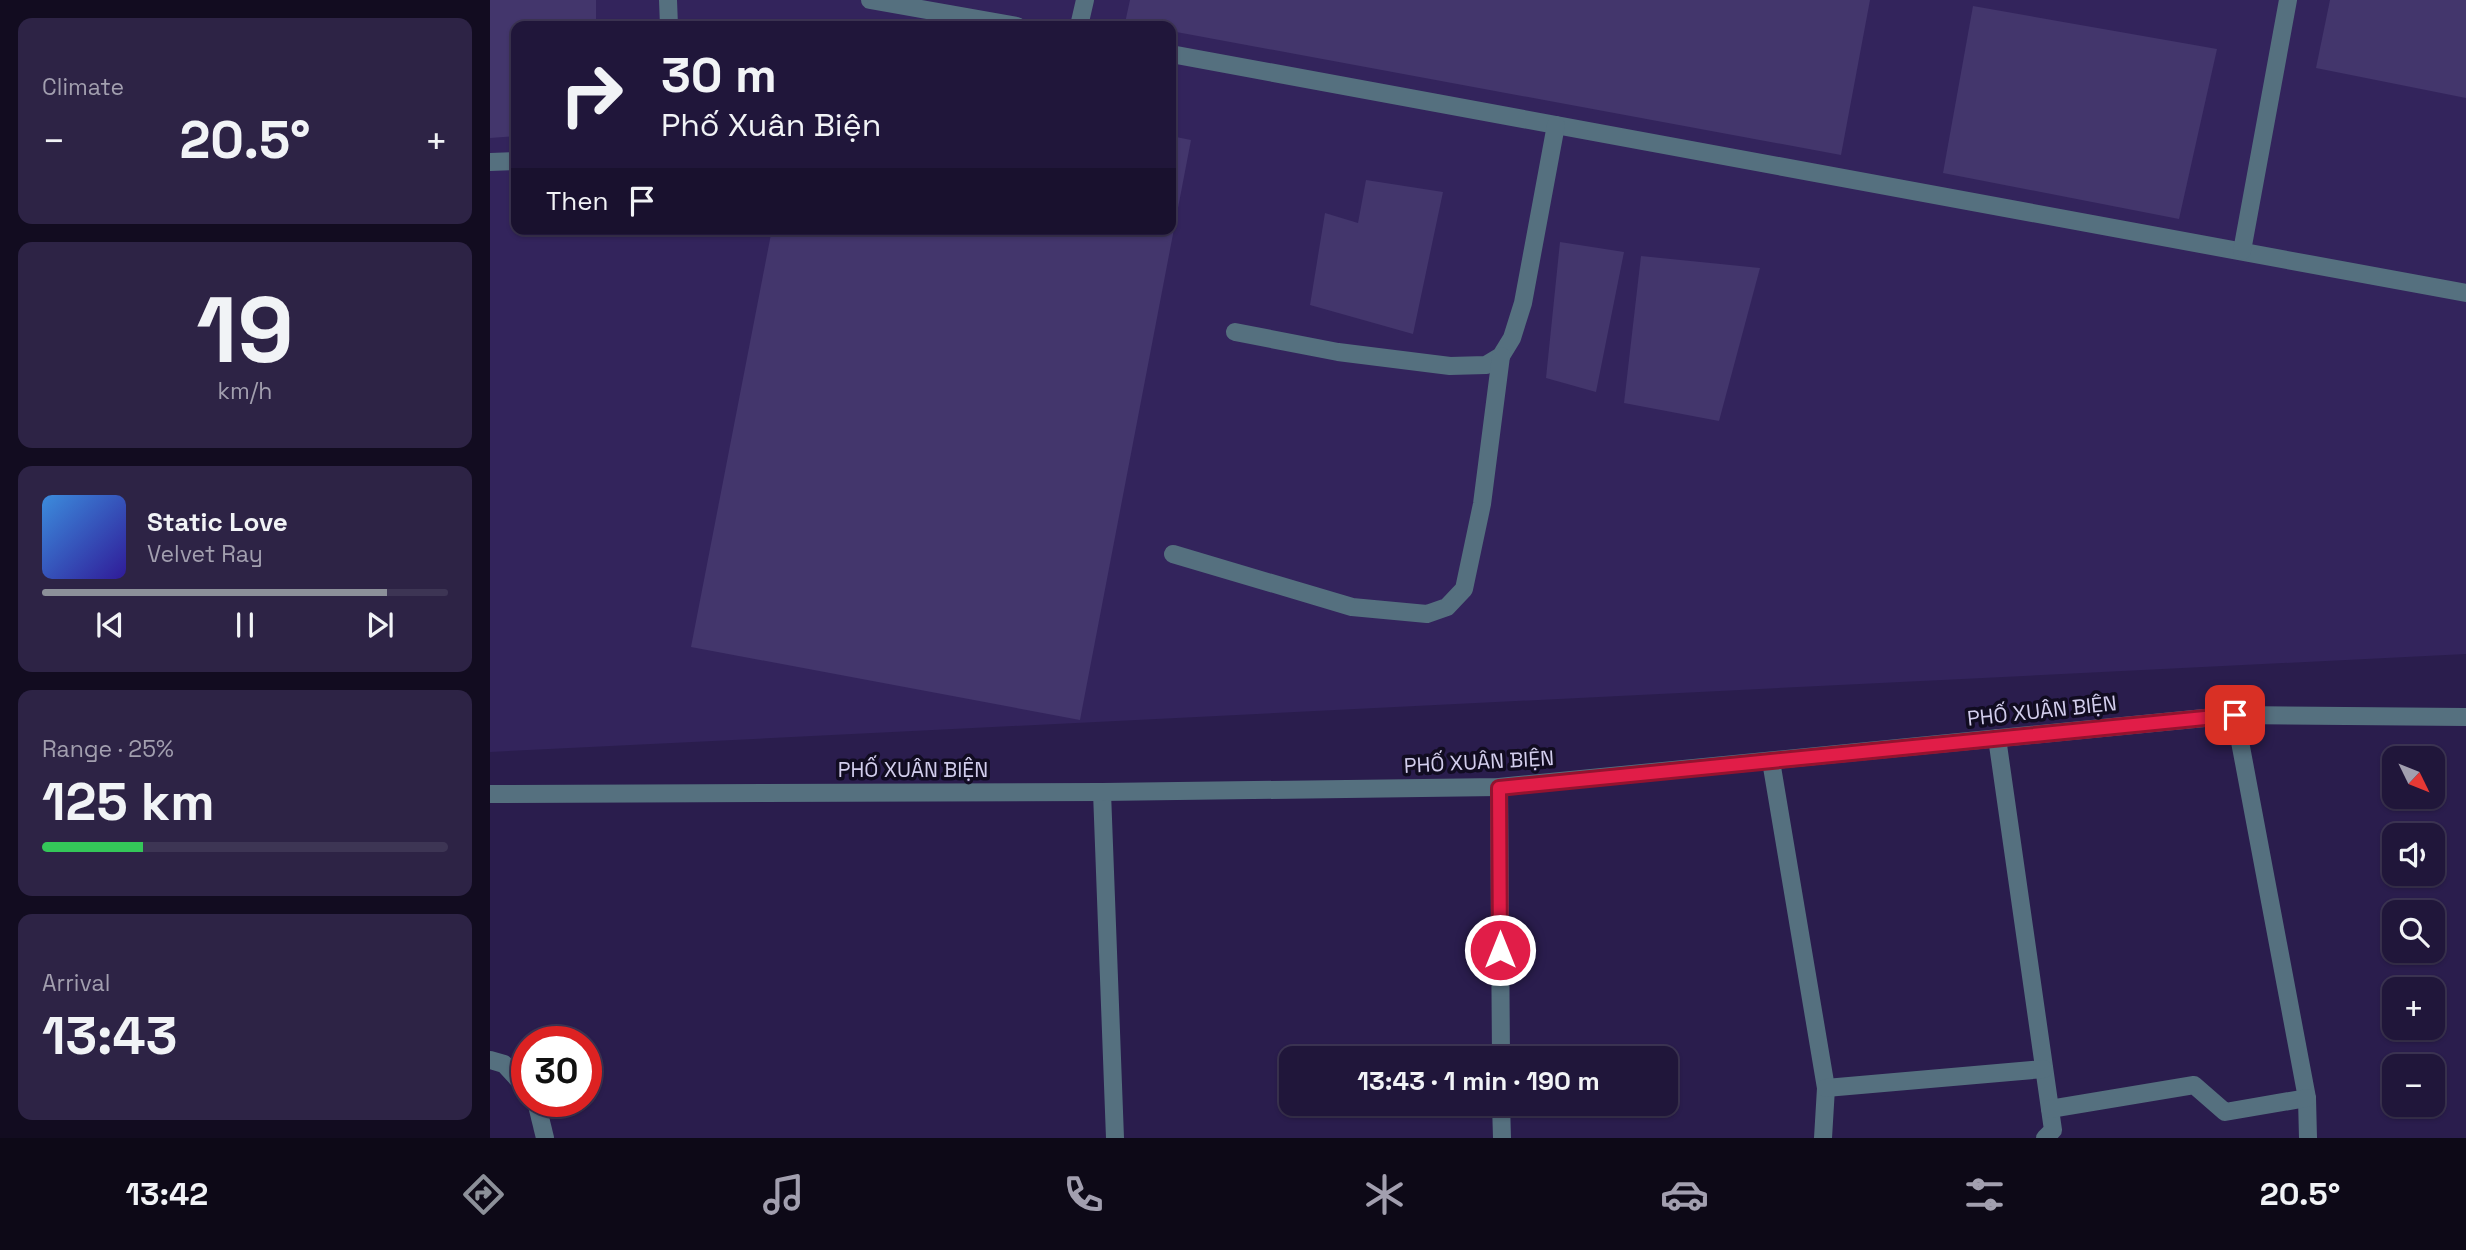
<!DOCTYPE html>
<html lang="en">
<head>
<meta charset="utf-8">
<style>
	:root { --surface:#20163a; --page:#2d2345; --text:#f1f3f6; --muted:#a29faf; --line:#3d3554; --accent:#8c9099 }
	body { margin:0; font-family:"Space Grotesk",sans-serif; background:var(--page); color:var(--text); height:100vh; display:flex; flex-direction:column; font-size:26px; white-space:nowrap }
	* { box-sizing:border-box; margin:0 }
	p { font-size:23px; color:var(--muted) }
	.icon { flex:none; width:38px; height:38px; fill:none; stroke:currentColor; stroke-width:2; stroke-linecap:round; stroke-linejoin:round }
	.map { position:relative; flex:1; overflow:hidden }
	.drawer { display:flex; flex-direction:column; gap:18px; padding:18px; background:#120c20; width:490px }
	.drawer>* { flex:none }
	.top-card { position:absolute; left:21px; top:21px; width:665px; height:214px; border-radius:14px; box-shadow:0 2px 5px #0004,0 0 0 2px var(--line); background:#20163a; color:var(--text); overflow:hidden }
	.needle { width:46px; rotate:133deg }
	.buttons { position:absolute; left:1892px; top:746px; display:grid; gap:14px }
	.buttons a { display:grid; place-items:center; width:63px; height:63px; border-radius:14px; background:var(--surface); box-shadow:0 2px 5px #0004,0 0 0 2px var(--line); font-size:35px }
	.speed { position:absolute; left:21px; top:1026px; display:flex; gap:14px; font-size:35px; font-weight:700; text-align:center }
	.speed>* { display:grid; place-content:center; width:91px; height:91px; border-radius:50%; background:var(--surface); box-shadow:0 2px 5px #0004,0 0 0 2px var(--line); line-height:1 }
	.speed .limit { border:10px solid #d22; background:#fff; color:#111 }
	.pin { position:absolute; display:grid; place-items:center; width:60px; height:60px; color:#fff; margin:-30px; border-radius:14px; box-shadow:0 4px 10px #0006 }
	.me { position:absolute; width:77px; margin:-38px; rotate:0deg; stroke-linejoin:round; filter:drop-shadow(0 0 5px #0008) }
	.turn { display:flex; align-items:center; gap:24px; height:147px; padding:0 35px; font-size:32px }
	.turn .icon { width:91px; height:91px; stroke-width:2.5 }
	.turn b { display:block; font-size:49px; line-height:60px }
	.then { display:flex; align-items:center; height:66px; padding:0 35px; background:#0003; gap:14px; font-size:26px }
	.big { font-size:52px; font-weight:600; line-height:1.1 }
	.drawer .tile { flex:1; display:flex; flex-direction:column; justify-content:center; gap:10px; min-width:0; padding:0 24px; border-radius:14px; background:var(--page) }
	.drawer .dial { align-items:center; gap:0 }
	.dial b { font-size:91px; line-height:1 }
	.song { display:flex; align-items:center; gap:21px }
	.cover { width:84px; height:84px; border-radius:10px; background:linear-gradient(135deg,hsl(210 70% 55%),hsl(250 70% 35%)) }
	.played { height:7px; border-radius:4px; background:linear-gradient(90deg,var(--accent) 85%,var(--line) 85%) }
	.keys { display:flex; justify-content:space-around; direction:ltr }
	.heat { display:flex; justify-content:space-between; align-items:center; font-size:38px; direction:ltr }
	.charge { height:10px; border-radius:5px; background:linear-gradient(90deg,#34c759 25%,var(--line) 0) }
	.trip { position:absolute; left:789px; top:1046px; width:399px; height:70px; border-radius:14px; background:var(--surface); box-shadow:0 2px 5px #0004,0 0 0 2px var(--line); font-weight:600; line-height:70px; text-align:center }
	.menu { display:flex; height:112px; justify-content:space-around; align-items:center; background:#0d0917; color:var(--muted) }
	.menu .icon { width:49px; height:49px }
	.menu .active { color:var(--accent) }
	.menu b { font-size:32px; color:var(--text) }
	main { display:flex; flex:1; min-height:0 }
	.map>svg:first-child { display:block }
</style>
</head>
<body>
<main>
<section class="drawer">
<div class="tile"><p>Climate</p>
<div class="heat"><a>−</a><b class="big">20.5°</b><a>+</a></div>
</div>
<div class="tile dial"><b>19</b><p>km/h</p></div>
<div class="tile">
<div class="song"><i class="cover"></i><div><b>Static Love</b><p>Velvet Ray</p></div></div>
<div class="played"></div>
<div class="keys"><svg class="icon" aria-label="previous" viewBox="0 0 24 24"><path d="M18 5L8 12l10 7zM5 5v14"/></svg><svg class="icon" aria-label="pause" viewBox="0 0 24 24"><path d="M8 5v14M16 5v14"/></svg><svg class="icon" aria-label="next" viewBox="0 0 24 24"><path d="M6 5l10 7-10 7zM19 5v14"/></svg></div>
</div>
<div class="tile"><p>Range · 25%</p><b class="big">125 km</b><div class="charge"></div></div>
<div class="tile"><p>Arrival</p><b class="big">13:43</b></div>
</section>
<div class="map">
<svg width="1976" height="1138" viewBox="0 0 1976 1138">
	<rect width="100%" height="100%" fill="#2a1d4d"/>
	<path fill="#33245c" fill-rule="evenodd" d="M 0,0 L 1976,0 L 1976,654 L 0,752 ZM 26,26 L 681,26 L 681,229 L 26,229 Z"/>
	<g fill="#43366c">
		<polygon points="0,0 106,0 106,26 26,26 26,136 0,138"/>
		<polygon points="640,0 1380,0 1351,155 681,31 681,26 653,26 635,23"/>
		<polygon points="1840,0 1976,0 1976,98 1826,68"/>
		<polygon points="1483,6 1727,49 1689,219 1453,173"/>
		<polygon points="681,136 701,140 590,720 201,647 282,229 681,229"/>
		<polygon points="876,180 953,192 923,334 820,305 835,213 868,223"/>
		<polygon points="1070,242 1134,252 1106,392 1056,378"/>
		<polygon points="1151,256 1270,268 1229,421 1134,403"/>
	</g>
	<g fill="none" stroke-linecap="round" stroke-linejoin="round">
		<g stroke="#55707f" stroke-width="18">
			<polyline points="178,0 179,26"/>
			<polyline points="380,0 527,26"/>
			<polyline points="589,26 595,0"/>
			<polyline points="681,54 1976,293"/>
			<polyline points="0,162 26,161"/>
			<polyline points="1752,251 1798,0"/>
			<polyline points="745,332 848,352 960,366 996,365 1011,356 1022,338 1033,303 1066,125"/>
			<polyline points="683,554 862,607 937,614 957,607 974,589 992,504 1011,356"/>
			<polyline points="1745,715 1817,1098 1818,1138"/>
			<polyline points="1507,738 1563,1130 1555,1138"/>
			<polyline points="1281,761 1336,1088 1333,1138"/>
			<polyline points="1009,787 1011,1059"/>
			<polyline points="612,792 625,1138"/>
			<polyline points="0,794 612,792 1009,787 1745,715 1976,717"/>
			<polyline points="0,1060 14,1064 37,1089"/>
			<polyline points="1336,1088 1554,1069"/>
			<polyline points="46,1101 55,1138"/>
			<polyline points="1011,1104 1012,1138"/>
			<polyline points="1560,1109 1704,1085 1735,1112 1817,1098"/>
		</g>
	</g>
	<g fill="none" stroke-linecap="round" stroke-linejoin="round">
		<defs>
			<polyline id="route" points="1010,950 1009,788 1745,715"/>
		</defs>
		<use href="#route" stroke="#92132f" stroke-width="18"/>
		<use href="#route" stroke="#e11d48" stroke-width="12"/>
	</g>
	<g text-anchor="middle" stroke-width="7" stroke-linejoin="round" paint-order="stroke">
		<g font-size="21" fill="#d2cdec" stroke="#110c21">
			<text transform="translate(1552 711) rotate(-6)" y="7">PHỐ XUÂN BIỆN</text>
			<text transform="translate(989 762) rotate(-3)" y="7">PHỐ XUÂN BIỆN</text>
			<text x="423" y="777">PHỐ XUÂN BIỆN</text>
		</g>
	</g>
</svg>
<div class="buttons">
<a><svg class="needle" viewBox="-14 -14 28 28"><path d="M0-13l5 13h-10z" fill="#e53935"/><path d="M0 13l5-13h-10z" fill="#a29faf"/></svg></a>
<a><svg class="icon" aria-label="sound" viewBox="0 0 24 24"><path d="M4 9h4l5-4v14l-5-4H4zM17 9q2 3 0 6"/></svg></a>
<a><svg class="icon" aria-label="search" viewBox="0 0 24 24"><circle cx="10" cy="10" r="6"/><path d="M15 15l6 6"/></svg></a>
<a>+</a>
<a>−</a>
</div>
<div class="speed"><div class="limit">30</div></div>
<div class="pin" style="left:1745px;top:715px;background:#d93025"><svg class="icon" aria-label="arrive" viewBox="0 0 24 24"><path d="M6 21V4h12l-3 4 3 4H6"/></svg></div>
<svg class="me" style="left:1010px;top:950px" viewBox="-20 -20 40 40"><circle r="17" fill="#e11d48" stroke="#fff" stroke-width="3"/><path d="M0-11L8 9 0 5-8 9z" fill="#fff"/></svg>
<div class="trip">13:43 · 1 min · 190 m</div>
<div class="top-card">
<div class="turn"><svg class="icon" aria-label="right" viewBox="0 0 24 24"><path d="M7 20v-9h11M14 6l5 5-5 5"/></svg><div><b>30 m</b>Phố Xuân Biện</div></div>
<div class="then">Then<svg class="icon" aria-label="arrive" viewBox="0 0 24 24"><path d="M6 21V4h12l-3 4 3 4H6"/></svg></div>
</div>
</div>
</main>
<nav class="menu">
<b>13:42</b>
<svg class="icon active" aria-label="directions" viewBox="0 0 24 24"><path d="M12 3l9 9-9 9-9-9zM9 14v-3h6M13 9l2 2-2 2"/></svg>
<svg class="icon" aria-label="music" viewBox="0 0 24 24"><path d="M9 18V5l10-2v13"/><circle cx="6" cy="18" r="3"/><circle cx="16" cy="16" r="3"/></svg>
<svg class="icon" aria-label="phone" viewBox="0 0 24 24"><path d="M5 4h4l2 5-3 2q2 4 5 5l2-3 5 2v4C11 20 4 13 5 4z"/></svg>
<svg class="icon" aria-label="climate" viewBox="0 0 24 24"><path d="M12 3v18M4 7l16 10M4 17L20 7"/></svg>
<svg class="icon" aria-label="car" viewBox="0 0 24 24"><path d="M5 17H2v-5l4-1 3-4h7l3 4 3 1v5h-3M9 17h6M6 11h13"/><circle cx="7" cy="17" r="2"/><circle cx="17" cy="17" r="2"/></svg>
<svg class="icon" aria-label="filters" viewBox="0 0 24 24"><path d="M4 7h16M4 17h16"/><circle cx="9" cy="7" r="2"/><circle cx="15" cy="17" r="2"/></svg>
<b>20.5°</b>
</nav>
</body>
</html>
